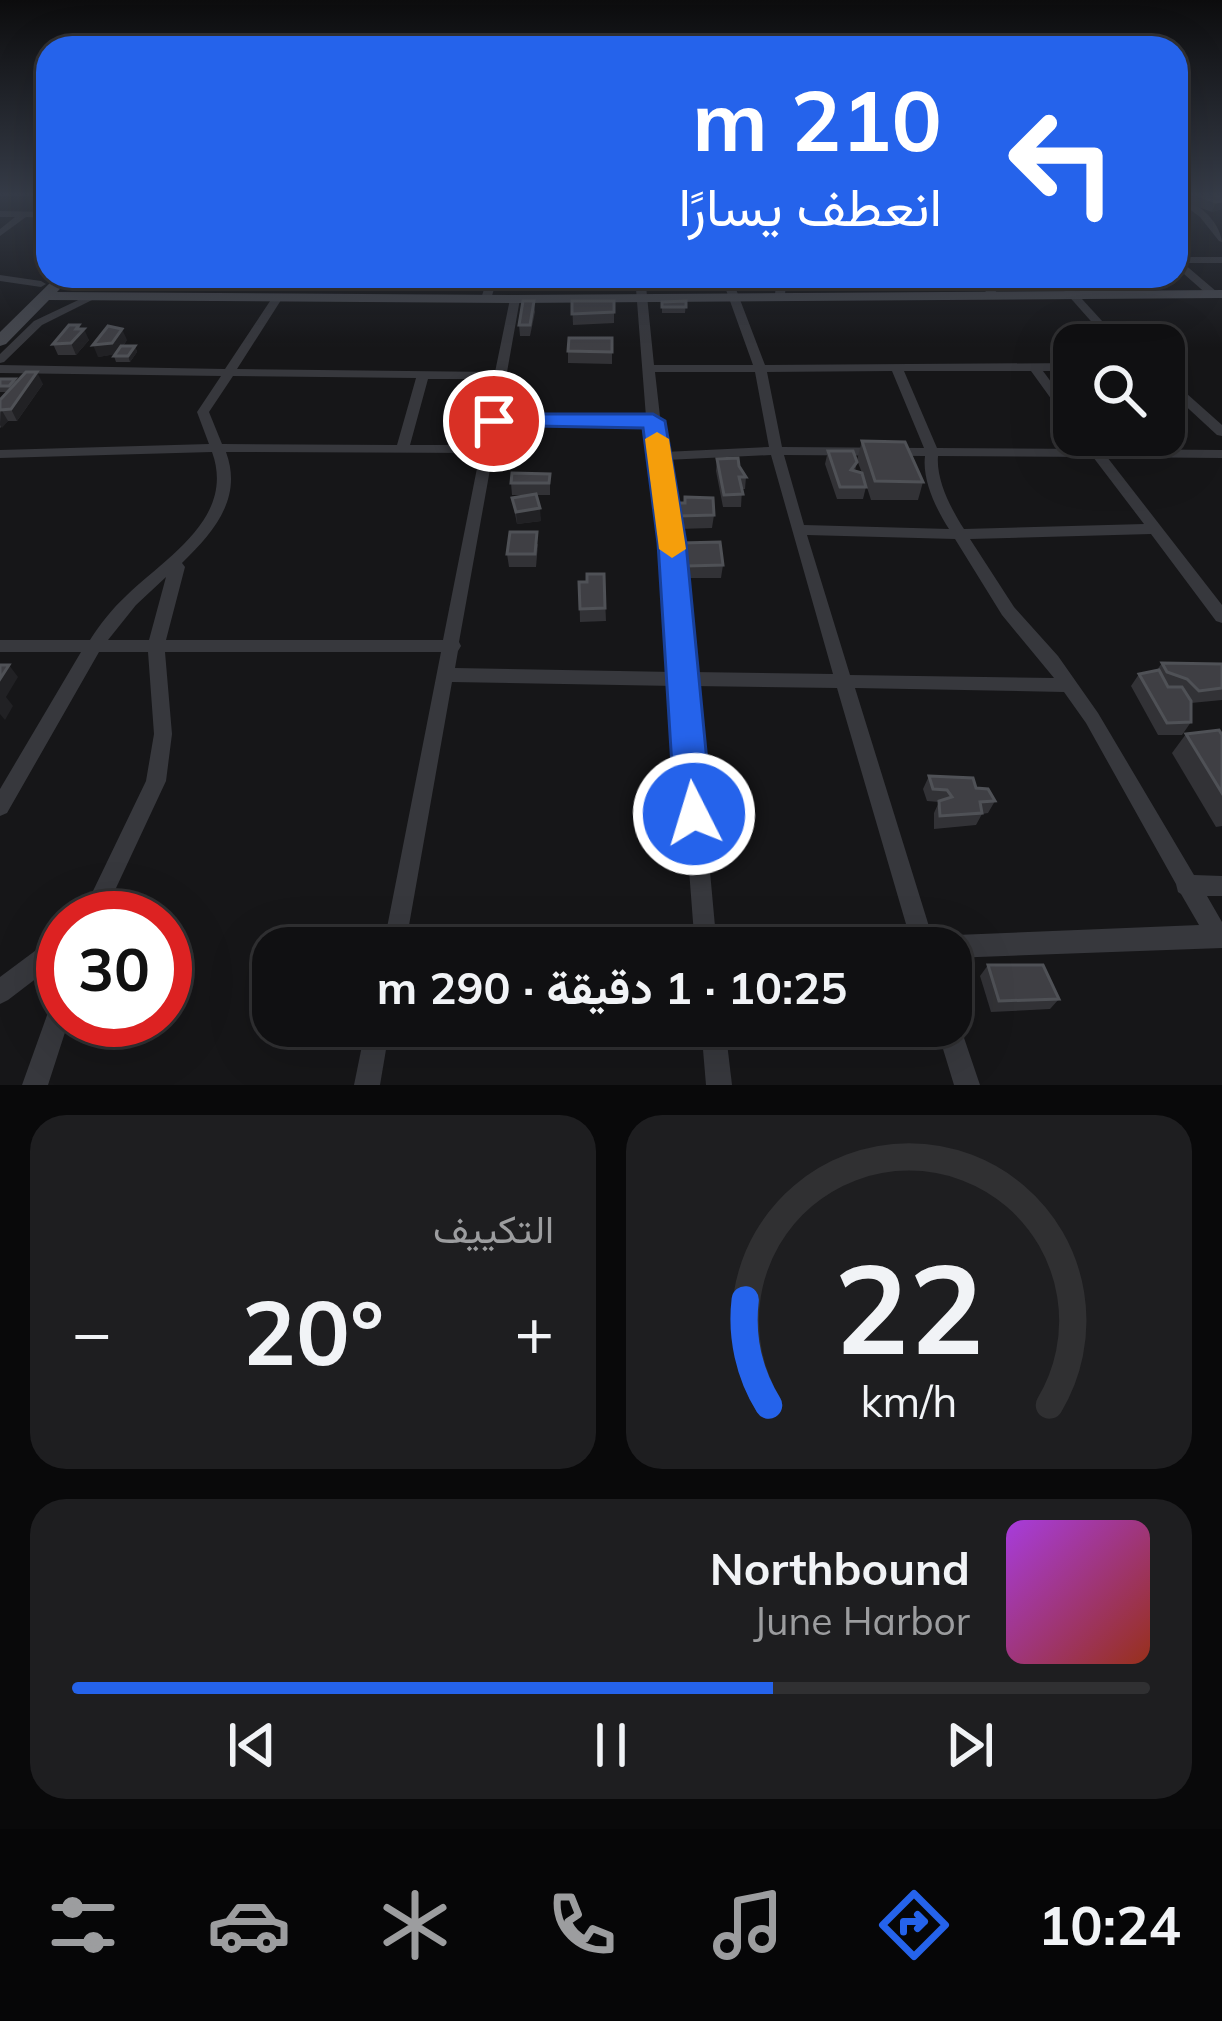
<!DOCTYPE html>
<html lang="ar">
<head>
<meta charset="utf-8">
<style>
	:root { --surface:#101012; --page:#1e1e20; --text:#f1f3f6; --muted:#9c9d9f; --line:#303032; --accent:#2563eb }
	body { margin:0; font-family:Mulish,Vazirmatn,sans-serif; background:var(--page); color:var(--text); direction:rtl; height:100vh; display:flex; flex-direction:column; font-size:45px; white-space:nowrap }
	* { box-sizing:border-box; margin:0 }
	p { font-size:39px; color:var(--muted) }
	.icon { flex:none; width:66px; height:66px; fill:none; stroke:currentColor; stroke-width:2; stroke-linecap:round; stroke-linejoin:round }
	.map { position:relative; height:1085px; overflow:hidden; direction:ltr }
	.sheet { display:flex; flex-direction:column; gap:30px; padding:30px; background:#09090a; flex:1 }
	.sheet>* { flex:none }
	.top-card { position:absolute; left:36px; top:36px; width:1152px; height:252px; border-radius:36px; box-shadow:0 12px 48px #0002,0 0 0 3px var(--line); direction:rtl; background:#2563eb; color:#fff; overflow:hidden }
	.buttons { position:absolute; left:1053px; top:324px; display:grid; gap:24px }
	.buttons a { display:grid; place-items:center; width:132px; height:132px; border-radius:24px; background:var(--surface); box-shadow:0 12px 48px #0002,0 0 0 3px var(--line); font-size:60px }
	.speed { position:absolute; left:36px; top:891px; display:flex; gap:24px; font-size:60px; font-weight:700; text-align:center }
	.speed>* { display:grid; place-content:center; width:156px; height:156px; border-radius:50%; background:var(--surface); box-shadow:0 12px 48px #0002,0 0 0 3px var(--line); line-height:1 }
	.speed .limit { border:18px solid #d22; background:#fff; color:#111 }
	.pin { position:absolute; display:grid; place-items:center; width:102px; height:102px; color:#fff; margin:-51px; border:6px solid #fff; border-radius:50%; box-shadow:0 3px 12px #0007 }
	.me { position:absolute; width:132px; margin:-66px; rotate:355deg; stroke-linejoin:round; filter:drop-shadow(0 0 9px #0008) }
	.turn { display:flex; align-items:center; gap:42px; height:252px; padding:0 48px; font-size:54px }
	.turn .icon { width:156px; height:156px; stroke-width:2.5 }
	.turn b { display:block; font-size:84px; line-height:102px }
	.big { font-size:90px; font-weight:700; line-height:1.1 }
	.sheet .card { flex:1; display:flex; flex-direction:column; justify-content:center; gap:18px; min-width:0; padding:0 42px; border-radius:36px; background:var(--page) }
	.sheet .dial { align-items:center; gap:0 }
	.dial svg { height:312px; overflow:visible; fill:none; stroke:var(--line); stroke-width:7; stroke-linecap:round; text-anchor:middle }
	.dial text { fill:var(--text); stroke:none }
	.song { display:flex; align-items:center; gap:36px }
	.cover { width:144px; height:144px; border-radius:18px; background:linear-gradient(135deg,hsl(280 70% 55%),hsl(10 70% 35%)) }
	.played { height:12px; border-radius:6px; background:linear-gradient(90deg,var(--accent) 65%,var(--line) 65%) }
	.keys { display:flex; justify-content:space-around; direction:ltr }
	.heat { display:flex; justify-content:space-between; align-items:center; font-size:66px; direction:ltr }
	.sheet .tiles { flex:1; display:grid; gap:30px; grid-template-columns:1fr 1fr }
	.card:last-child { grid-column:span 2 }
	.trip { position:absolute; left:252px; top:927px; width:720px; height:120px; border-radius:36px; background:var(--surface); box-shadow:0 12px 48px #0002,0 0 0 3px var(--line); font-weight:700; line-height:120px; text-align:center; direction:rtl }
	.menu { display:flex; height:192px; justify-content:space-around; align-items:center; background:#060607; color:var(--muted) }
	.menu .icon { width:84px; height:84px }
	.menu .active { color:var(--accent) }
	.menu b { font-size:54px; color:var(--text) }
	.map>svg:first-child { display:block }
</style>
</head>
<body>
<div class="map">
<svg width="1222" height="1085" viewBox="0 0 1222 1085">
	<rect width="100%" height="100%" fill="#161618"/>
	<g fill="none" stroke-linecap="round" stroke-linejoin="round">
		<g fill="#37383d" fill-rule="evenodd">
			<path d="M 1176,196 C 1196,200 1220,221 1222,242 L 1219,241 L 1200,217 L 1176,199 Z"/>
			<polygon points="0,211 48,212 48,218 26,217 0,236 0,229 15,217 0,217"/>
			<polygon points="1176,257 1222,257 1222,263 1183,263 1217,292 1217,296 1209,296 1176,267"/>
			<polygon points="0,275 41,281 46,284 41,287 0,281"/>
			<polygon points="488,276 498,276 491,299 486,302 481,299"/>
			<path d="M 635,276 L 645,276 L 654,365 L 753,365 L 721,276 L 731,276 L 765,365 L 1074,363 L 1074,371 L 1043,371 L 1074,413 L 1074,426 L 1070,425 L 1031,371 L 904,371 L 937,448 L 1087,449 L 1077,435 L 1090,435 L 1101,449 L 1222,450 L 1222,458 L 1107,457 L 1222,605 L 1222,623 L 1216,621 L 1151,534 L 970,539 L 1014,607 L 1058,656 L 1098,713 L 1194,875 L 1222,876 L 1222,896 L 1207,896 L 1222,922 L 1222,948 L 951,958 L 951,948 L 913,948 L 837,688 L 693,686 L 717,948 L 695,948 L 675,686 L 452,682 L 405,948 L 383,948 L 441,652 L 165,652 L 172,734 L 166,781 L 102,918 L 80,918 L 146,781 L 154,734 L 148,652 L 99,652 L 7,813 L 0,816 L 0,789 L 81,652 L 0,652 L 0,640 L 90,640 C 100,624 112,609 126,596 C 166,557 236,518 212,452 L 0,458 L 0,450 L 209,444 L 197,412 L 221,376 L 0,373 L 0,365 L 225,369 L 274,295 L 278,294 L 283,297 L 237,369 L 495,372 L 510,299 L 515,296 L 520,299 L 499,417 L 646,417 ZM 892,371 L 924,448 L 782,447 L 767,372 ZM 655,372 L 755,372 L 769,447 L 664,452 ZM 233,376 L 416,378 L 397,445 L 222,444 L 209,412 ZM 428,379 L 494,379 L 481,445 L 410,445 ZM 498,425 L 647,425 L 664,543 L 674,672 L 455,668 L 458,651 L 461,646 L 459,642 ZM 226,452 L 480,453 L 443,640 L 166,640 L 185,567 L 182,563 C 214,532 243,498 226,452 ZM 771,455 L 833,674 L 692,672 L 680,543 L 666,460 ZM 784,455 L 925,456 C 922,480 936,509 949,529 L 804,525 ZM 938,456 L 1093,457 L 1144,524 L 964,529 C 951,509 936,480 938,456 ZM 807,535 L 955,539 L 1002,615 L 1054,678 L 850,675 ZM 166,577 L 149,640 L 108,640 L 136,605 ZM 855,688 L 1064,692 L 1086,723 L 1176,884 L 1178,892 L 1181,894 L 1199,925 L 932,936 Z"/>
			<polygon points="777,276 787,276 785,294 780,297 775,294"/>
			<polygon points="973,276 983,276 999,295 998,297 990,297"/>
			<polygon points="1051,276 1061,276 1124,345 1112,345"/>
			<polygon points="91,294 100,296 42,325 4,362 0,363 0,354 34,321"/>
			<polygon points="1164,376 1168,377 1222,425 1222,436 1217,435 1164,386"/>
			<polygon points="63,933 63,958 8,1000 0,1004 0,977 55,936"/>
			<polygon points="63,989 63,1020 69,1020 48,1085 22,1085 55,993"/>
			<polygon points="951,1015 957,1017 960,1026 980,1085 954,1085 936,1026 951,1026"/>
			<polygon points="366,1026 390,1026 380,1085 354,1085"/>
			<polygon points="701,1026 725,1026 732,1085 706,1085"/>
		</g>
		<polygon fill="#45474d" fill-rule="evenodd" points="57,276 72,276 57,292 515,295 1222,290 1222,298 515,303 49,300 6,344 0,346 0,332"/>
	</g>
	<g fill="#323236">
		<polygon points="1190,196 1222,196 1222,209 1212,212 1187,203"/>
		<polygon points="178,276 181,283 175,290 154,290 150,280"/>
		<polygon points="221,276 239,276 236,280 222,281"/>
		<polygon points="739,276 768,276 767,286 742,287"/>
		<polygon points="534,301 535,312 530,336 520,336 519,325"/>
		<polygon points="572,301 614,301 614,323 573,325"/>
		<polygon points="686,301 685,313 662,313 662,302"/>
		<polygon points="81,329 89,340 76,355 58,355 53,344"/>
		<polygon points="612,338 612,364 568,363 568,351"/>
		<polygon points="127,340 123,346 135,346 137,352 130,362 116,362 114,356 115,354 98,357"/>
		<polygon points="0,379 43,384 17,421 8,421 0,428 0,400 8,392 0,392"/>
		<polygon points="862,441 923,482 918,500 871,500 864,478 866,487 863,499 837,499 825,464 828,451 857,462 855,471 862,473 857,460"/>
		<polygon points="717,459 739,466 746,477 745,489 742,489 741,507 723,507 716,471"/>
		<polygon points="550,474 550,495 536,495 541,521 517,524 512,498 530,495 512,495 511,483"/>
		<polygon points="679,503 714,515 712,528 678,529"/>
		<polygon points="682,543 723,565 721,578 686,578 682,556"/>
		<polygon points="538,544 536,567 509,567 507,554"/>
		<polygon points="604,574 606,621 580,622 579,582 587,582"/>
		<polygon points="1162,663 1222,664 1222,700 1191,703 1191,722 1182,735 1158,735 1131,686 1139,674 1157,670"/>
		<polygon points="1186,734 1222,735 1222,826 1216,827 1172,753"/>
		<polygon points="929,776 976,788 995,801 988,813 982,814 976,825 934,829 934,813 939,802 927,801 923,789"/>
		<polygon points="988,965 1059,999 1050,1009 991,1012 980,976"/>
	</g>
	<g fill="#212124">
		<polygon points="1222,201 1222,209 1212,212 1216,202"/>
		<polygon points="174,276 178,276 181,283 175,290 171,279"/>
		<polygon points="79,325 82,331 84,329 89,340 76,355 71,343"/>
		<polygon points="122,329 127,340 117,354 98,357 93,345"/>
		<polygon points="135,346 137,352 130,362 128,356"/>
		<polygon points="37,372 43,384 17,421 11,409"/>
		<polygon points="1,409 8,421 2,428 0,425"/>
		<polygon points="540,508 541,521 517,524 516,512"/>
		<polygon points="9,665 18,677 6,697 13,706 5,720 0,714 0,679"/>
	</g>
	<g fill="#3f3f44" stroke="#4f5156" stroke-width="3">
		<polygon points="1200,196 1222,196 1222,201 1216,202"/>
		<polygon points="153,276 174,276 171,279 150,280"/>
		<polygon points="523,301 534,301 530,325 519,325"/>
		<polygon points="572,301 614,301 614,312 572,314"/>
		<polygon points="686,301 686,307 662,307 662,302"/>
		<polygon points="69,325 79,325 76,329 84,329 71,343 53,344"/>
		<polygon points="108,326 122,329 112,343 93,345"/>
		<polygon points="569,338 612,338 612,352 568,351"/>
		<polygon points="121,346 135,346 128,356 114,356"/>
		<polygon points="26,372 37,372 11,409 0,410 0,400"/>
		<polygon points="0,379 15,379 9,386 0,386"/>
		<polygon points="862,441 905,442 923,482 875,481"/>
		<polygon points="828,451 853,451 857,462 851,470 862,473 866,487 840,487"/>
		<polygon points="738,458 739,466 746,477 739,477 743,494 724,495 717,459"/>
		<polygon points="512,473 550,474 549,483 511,483"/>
		<polygon points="536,494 540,508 516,512 512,498"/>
		<polygon points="685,497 713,498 714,515 679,516 679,503 685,503"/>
		<polygon points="510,532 537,532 535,554 507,554"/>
		<polygon points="720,542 723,565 687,566 682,543"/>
		<polygon points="587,574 604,574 605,608 580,609 579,582 587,582"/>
		<polygon points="1162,663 1222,664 1222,688 1199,691 1187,679 1167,672"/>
		<polygon points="0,665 9,665 0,679"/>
		<polygon points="1159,670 1168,687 1182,687 1191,701 1191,722 1167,723 1139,674"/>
		<polygon points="1219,730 1222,735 1222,793 1186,734"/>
		<polygon points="929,776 973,778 976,788 988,789 995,801 980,802 982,813 940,816 939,801 952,797 947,790 933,789"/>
		<polygon points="988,965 1043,965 1059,999 999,1001"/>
	</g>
	<linearGradient id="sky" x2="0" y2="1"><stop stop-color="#0c0c0d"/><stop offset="0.56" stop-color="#363c48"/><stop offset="1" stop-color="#363c48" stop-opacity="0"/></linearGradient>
	<rect width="1222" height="348" fill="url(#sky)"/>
	<polygon fill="#2563eb" stroke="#184099" stroke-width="3" points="494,414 653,414 665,421 686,543 712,814 707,826 694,830 681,826 675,814 658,543 643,428 486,425 482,421"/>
	<polygon fill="#f59e0b" points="657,432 669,439 686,549 672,558 659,549 645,439"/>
</svg>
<div class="buttons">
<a><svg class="icon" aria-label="search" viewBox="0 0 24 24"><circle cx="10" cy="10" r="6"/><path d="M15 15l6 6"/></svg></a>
</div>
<div class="speed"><div class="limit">30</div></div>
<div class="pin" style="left:494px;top:421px;background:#d93025"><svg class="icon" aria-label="arrive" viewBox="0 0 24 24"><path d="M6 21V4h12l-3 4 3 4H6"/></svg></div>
<svg class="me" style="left:694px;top:814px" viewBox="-20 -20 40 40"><circle r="17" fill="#2563eb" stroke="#fff" stroke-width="3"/><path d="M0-11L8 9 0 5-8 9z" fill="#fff"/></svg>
<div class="trip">10:25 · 1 دقيقة · 290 m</div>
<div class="top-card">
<div class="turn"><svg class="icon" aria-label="left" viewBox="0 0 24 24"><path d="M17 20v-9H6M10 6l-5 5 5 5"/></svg><div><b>210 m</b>انعطف يسارًا</div></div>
</div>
</div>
<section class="sheet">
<div class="tiles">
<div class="card dial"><svg viewBox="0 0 100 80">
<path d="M14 69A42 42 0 1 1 86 69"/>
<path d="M14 69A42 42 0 0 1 8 42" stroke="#2563eb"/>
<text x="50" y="56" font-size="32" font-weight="700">22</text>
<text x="50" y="72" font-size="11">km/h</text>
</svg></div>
<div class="card"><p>التكييف</p>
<div class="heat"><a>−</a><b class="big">20°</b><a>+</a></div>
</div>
<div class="card">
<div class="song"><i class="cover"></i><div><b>Northbound</b><p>June Harbor</p></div></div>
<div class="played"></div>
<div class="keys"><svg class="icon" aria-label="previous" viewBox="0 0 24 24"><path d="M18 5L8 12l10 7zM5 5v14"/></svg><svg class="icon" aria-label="pause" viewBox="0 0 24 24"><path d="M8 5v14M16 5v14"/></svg><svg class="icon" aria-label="next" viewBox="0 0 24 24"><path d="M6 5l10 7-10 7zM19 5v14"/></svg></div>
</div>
</div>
</section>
<nav class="menu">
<b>10:24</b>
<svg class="icon active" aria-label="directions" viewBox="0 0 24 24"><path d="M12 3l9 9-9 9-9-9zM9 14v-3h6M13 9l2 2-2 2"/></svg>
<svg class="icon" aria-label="music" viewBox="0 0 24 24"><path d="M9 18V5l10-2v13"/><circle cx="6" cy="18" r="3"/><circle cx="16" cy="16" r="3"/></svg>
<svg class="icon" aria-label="phone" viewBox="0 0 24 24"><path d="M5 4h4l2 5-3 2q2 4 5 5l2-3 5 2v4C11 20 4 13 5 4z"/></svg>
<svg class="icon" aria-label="climate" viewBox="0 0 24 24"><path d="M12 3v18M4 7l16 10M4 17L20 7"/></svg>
<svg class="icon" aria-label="car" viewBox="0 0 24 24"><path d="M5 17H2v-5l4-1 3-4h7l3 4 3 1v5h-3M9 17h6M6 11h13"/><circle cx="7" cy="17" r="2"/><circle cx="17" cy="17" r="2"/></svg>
<svg class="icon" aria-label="filters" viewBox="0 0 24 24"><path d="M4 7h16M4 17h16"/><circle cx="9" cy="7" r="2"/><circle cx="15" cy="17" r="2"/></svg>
</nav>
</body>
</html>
